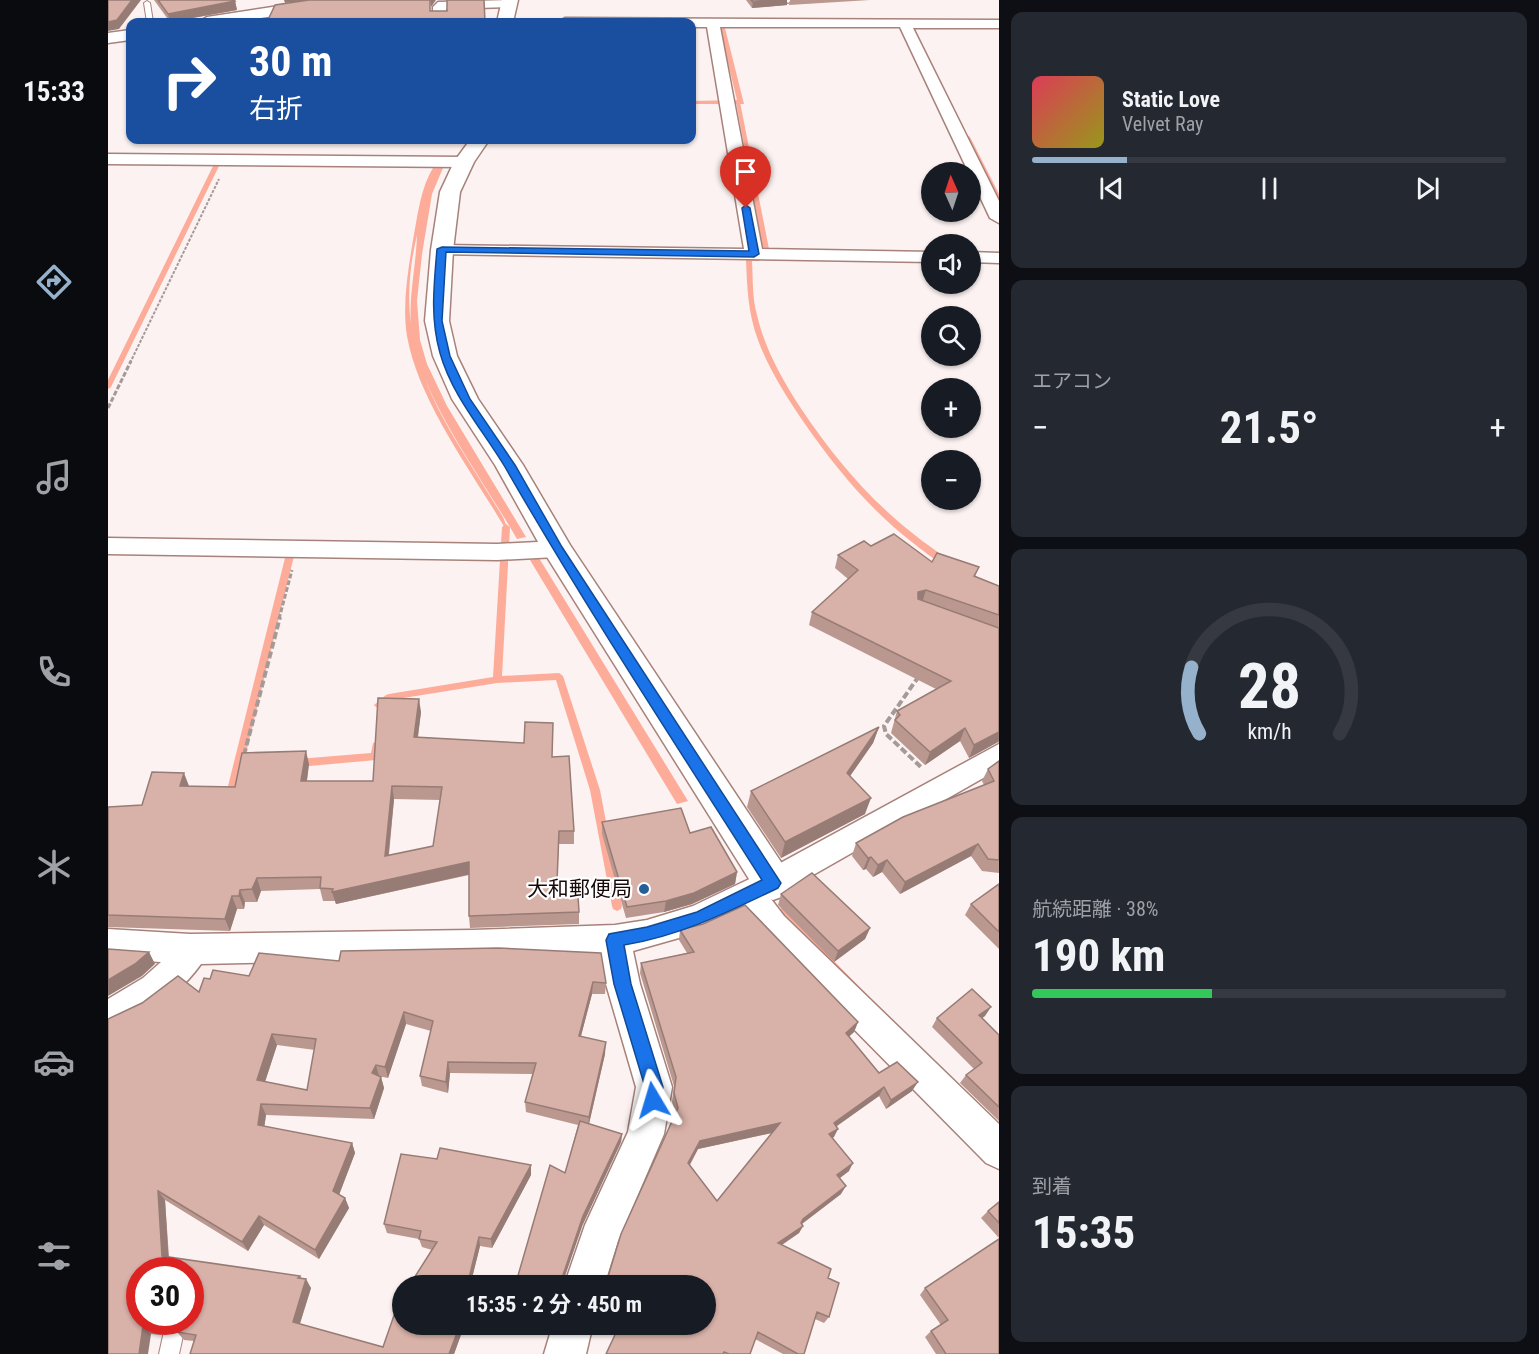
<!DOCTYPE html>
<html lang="ja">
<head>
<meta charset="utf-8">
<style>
	:root { --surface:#171b24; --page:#242831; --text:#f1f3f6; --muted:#9ea1a6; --line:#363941; --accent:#95b1cb }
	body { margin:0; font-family:"Roboto Condensed","Noto Sans JP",sans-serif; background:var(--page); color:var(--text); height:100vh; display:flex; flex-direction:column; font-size:22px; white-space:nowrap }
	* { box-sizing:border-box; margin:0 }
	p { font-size:20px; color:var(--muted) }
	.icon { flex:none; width:33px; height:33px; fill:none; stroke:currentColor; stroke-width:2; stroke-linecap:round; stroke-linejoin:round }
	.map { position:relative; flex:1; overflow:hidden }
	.panel { display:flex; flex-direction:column; gap:12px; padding:12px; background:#0d0f14; width:540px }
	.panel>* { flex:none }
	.banner { position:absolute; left:18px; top:18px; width:570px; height:126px; border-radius:12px; box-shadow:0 2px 4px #0004; background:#1a4fa0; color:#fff; overflow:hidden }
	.needle { width:39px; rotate:357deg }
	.controls { position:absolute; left:813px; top:162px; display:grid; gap:12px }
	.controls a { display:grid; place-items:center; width:60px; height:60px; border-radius:50%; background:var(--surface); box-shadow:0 2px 4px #0004; font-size:30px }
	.speed { position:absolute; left:18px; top:1257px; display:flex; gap:12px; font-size:30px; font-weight:700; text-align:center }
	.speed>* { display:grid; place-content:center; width:78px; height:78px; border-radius:50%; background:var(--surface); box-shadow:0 2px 4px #0004; line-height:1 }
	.speed .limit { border:9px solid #d22; background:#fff; color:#111 }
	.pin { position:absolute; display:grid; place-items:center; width:51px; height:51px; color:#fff; margin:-62px -26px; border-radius:50% 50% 50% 0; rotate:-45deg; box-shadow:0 0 6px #0007 }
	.pin .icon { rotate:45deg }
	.me { position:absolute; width:66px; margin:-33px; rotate:353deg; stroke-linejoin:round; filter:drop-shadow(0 0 4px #0008) }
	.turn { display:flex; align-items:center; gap:21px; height:126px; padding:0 24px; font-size:27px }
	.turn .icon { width:78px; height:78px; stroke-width:2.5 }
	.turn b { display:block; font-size:42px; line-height:51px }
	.big { font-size:45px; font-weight:700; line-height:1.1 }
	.panel .widget { flex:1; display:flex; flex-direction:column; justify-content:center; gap:9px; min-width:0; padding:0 21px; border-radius:12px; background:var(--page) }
	.panel .dial { align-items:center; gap:0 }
	.dial svg { height:156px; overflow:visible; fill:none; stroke:var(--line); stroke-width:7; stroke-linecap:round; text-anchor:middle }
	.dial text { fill:var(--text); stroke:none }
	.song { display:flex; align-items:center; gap:18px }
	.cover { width:72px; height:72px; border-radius:9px; background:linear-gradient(135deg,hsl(350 70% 55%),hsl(60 70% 35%)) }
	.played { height:6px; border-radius:3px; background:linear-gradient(90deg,var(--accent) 20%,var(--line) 20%) }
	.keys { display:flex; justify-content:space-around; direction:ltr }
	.heat { display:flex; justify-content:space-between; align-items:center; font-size:33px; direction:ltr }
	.charge { height:9px; border-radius:4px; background:linear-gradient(90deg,#34c759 38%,var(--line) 0) }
	.trip { position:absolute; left:284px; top:1275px; width:324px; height:60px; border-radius:30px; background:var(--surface); box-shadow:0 2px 4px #0004; font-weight:700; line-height:60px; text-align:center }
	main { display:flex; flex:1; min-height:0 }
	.tab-bar { display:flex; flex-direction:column; width:108px; justify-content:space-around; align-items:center; background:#090b0e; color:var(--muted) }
	.tab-bar .icon { width:42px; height:42px }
	.tab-bar .active { color:var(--accent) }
	.tab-bar b { font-size:27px; color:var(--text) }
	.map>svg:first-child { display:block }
</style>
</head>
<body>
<main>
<nav class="tab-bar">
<b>15:33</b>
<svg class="icon active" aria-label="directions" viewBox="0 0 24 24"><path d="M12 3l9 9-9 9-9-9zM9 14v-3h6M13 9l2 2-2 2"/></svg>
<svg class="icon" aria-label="music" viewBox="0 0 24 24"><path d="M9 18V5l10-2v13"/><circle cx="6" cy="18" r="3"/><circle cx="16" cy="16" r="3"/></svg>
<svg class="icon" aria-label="phone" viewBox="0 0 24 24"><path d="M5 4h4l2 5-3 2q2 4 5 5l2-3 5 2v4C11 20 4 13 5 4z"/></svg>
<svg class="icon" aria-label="climate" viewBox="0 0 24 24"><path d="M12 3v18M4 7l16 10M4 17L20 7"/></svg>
<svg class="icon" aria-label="car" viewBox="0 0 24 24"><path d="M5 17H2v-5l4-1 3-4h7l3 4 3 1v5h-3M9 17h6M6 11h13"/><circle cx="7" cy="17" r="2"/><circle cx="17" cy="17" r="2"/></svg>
<svg class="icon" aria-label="filters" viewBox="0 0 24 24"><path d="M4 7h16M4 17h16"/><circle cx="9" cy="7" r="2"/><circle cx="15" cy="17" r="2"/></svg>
</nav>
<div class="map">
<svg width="891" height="1354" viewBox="0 0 891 1354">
	<rect width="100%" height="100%" fill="#fbf2f1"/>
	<g fill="#fdac9a">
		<polygon points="611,26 622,26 617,28 636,104 584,104 584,101 629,100"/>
		<path d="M 326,166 L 335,168 L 324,194 L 314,254 L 309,301 L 312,340 L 319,364 L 339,406 L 418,537 L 409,539 C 376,481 314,399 304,336 C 299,301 308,269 309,235 C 280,356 337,420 395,517 L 400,530 L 398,537 L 394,536 L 397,528 C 364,472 310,400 299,336 C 294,305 300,271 305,240 C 310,214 312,189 326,166 Z"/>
		<polygon points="431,558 580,801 569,804 422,560"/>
		<polygon points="674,908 891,1129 668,911"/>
	</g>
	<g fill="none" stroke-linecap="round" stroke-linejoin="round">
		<g fill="#fdac9a" fill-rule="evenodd">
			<polygon points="630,101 632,102 661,249 658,251 655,249 628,102"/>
			<polygon points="859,135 862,137 891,194 891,202 888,200 856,137"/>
			<polygon points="109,162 119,162 122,164 119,166 111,166 3,387 0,389 0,380 106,164"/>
			<path d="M 641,257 L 651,257 L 654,259 L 651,261 L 644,261 C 645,279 644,298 649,315 C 657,350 675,381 694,410 C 735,471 778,518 840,559 L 841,561 L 840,563 C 830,564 817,552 809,546 C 764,512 729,470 697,424 C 679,398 661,370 650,340 C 640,313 639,287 638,259 Z"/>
			<polygon points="398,524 402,527 394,676 451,673 455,676 492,790 514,906 513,909 509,911 505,909 504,906 482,790 448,680 389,683 283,700 271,708 268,707 266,705 278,695 281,694 385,677 394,527"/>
			<polygon points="173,552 185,554 186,556 127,798 125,801 122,802 119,801 117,798 177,558 170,557 169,555"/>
			<path d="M 268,742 L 271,743 C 274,748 274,754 271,759 L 268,760 L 190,767 L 187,766 L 185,763 L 187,760 L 190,759 L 263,753 L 265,743 Z"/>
		</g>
		<defs>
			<g id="service">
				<polygon points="677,0 683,0 683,1 680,3"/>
				<polygon points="39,1 42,3 45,22 39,22 36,3"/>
				<polygon points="58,1322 78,1322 71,1354 51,1354"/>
			</g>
			<g id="minor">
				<polygon points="404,0 407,3 401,7 338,9 338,22 325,22 325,7 330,2"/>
				<polygon points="457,18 891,20 891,28 805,28 891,201 891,223 882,218 792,27 612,27 654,249 824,252 824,262 328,254 325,250 328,246 334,245 636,249 599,27 584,27 584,22 450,22"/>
				<polygon points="0,154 356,157 364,162 356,167 0,164"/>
				<polygon points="862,252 891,253 891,263 862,262"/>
				<polygon points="0,538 389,544 449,541 458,543 461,549 458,555 449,557 389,560 0,554"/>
				<path d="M 891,744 L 891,769 L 663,899 L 676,916 L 891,1124 L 891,1169 L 878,1163 L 654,936 L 635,913 L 592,932 L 525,951 L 532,984 L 564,1087 L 556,1134 L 510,1241 L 496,1286 L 456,1286 L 477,1225 L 520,1132 L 528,1087 L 498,984 L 493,955 L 93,964 C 70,996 36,1018 0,1032 L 0,999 L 35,978 L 53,962 L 0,959 L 0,929 L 82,934 L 365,930 L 507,925 L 539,920 L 585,906 L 654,873 Z"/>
				<polygon points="445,1324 485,1324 478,1354 436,1354"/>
			</g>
			<g id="tertiary">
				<polygon points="394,0 410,0 405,22 389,22"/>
				<polygon points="362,140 381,140 366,162 352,192 345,250 341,321 349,356 370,399 415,465 462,545 679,871 684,883 679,895 665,900 651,895 434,549 387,465 344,399 325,356 317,321 323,250 332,192 346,162"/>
			</g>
			<g id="trunk">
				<polygon points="210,0 248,0 240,5 126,22 91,22 99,17"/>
				<polygon points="22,30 22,40 0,43 0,33"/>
			</g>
		</defs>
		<use href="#service" stroke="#a7827a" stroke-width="2"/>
		<use href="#minor" stroke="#a7827a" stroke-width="3"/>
		<use href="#tertiary" stroke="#a7827a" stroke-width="3"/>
		<use href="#trunk" stroke="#a7827a" stroke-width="3"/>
		<polyline stroke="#a49a98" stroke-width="2" stroke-dasharray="3 1.5" stroke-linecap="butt" points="22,363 111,179"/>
		<g stroke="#a49a98" stroke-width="3" stroke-dasharray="5 2" stroke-linecap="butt">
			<polyline points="0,408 23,361"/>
			<polyline points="171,619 184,570"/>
		</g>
		<g stroke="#a49a98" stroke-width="4" stroke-dasharray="7 3" stroke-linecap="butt">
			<polyline points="811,676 776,726 778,734 814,768"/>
			<polyline points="136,755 172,617"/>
		</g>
		<use href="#service" fill="#fff" fill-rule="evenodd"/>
		<use href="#minor" fill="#fff" fill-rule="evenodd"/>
		<use href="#tertiary" fill="#fff" fill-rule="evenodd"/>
		<use href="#trunk" fill="#fff" fill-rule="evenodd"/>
	</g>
	<g fill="#ba9890" fill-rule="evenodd">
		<polygon points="46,0 126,0 127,1 129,10 62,22"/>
		<polygon points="638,0 679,0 679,5 644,8"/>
		<polygon points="682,0 762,0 681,5"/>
		<polygon points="763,546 824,562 871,567 867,577 891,586 891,743 890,742 861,758 852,741 817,765 783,733 789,711 828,689 701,625 704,612 740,579 727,568 730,555"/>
		<path d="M 313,712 L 310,737 L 416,743 L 445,737 L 444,757 L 466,831 L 466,844 L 451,844 L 449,882 L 471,912 L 471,924 L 362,928 L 361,916 L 361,875 L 228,904 L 227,901 L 215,901 L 212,889 L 153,891 L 149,902 L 137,902 L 136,909 L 129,909 L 122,931 L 0,927 L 0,807 L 34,805 L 81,786 L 127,787 L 201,764 L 199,781 L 265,781 ZM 286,799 L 332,800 L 325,846 L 281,855 Z"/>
		<polygon points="771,727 765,743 742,776 757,814 673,858 639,807 643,791"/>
		<polygon points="891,761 891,873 874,871 863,856 792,894 774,872 765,877 758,869 755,870 744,856 748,843 876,785 874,781 880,769"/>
		<polygon points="494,822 582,833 629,872 627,884 584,904 556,912 518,918 494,834"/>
		<polygon points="891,884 891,949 857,915 863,904"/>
		<polygon points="673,894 762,928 757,939 726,962 670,905"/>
		<path d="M 572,930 L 750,1022 L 746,1032 L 740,1037 L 771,1073 L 804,1091 L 778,1109 L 771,1096 L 728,1126 L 725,1138 L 741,1171 L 732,1178 L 733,1194 L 694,1224 L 695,1226 L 691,1233 L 674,1245 L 720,1278 L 721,1317 L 716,1323 L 707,1319 L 696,1354 L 675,1354 L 647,1339 L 642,1354 L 498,1354 L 597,1286 L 485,1286 L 486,1281 L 499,1280 L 567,1114 L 564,1102 L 566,1086 L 532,973 L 533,963 L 579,953 L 571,940 ZM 664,1133 L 609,1201 L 582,1165 L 590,1149 Z"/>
		<path d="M 231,961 L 498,983 L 497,994 L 484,994 L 473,1036 L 497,1054 L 481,1124 L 514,1134 L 513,1142 L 475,1224 L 407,1286 L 457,1173 L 470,1125 L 418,1112 L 417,1102 L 425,1074 L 342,1073 L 340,1093 L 314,1086 L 312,1076 L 323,1031 L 298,1024 L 280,1078 L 270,1076 L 273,1077 L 276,1088 L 266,1119 L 158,1115 L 156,1127 L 244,1143 L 247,1153 L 231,1195 L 237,1198 L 241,1208 L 211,1259 L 156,1225 L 140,1251 L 57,1200 L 61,1257 L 192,1276 L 203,1288 L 192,1324 L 275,1347 L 354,1332 L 346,1354 L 86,1341 L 76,1340 L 69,1332 L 82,1270 L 32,1322 L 56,1322 L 53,1335 L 43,1334 L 0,1354 L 91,992 L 102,979 L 141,976 ZM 169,1045 L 207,1050 L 199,1090 L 157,1082 Z"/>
		<polygon points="877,1016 874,1018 891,1035 891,1121 852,1083 858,1075 866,1069 824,1027 829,1018"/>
		<polygon points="423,1175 384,1248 372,1246 362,1286 301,1286 324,1250 314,1247 311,1239 279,1233 276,1224"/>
		<polygon points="891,1202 891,1238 873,1218 880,1211"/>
		<polygon points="817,1288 891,1354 828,1354 817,1337 823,1331 833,1325 812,1295"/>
	</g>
	<g fill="#977c76">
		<polygon points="24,0 33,0 11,29 0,31 0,22"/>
		<polygon points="176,0 203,0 177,3"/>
		<polygon points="322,0 328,0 323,7"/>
		<polygon points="672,0 679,0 679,5 644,8 645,2"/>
		<polygon points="127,1 129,10 62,22 60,14"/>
		<polygon points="818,590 814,603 806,605 810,592"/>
		<polygon points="311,699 313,712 308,750 306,737"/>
		<polygon points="771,727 765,743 733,789 739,773"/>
		<polygon points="857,728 852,741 817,765 822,752"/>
		<polygon points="891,732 891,740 890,742 861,758 866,745"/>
		<polygon points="198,751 201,764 197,794 193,781"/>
		<polygon points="76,773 81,786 77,799 72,786"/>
		<polygon points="284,786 286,799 279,869 277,856"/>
		<polygon points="763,798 757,814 673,858 677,842"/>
		<polygon points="870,844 863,856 792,894 797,882"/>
		<polygon points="763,857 758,869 755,870 760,858"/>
		<polygon points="779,860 774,872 765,877 770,865"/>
		<polygon points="361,862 363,874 228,904 224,892"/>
		<polygon points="629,872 627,884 584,904 556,912 558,901"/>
		<polygon points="149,878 153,891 149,902 144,889"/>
		<polygon points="132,890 137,902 136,909 131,896"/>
		<polygon points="124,896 129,909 122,931 117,919"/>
		<polygon points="762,928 757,939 726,962 730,951"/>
		<polygon points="41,952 47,964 34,976 0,996 0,980"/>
		<polygon points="485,982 484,994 470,1047 471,1036"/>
		<polygon points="883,1007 877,1016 865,1024 871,1015"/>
		<polygon points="296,1012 298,1024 280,1078 277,1067"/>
		<polygon points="750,1022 746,1032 734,1043 738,1033"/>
		<polygon points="164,1034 169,1045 154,1091 149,1080"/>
		<polygon points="498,1042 497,1054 480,1128 481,1117"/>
		<polygon points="340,1062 342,1073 340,1093 338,1082"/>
		<polygon points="268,1065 271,1076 264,1073"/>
		<polygon points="273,1077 276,1088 266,1119 262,1108"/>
		<polygon points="810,1082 804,1091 778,1109 783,1100"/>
		<polygon points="776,1087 771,1096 722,1131 726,1123"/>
		<polygon points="153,1104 158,1115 155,1136 150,1125"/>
		<polygon points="672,1123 668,1132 590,1149 578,1171 580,1163 592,1141"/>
		<polygon points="730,1129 726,1137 717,1143 721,1134"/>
		<polygon points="514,1134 513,1142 475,1224 454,1285 454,1278 475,1216"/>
		<polygon points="244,1143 247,1153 229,1200 225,1191"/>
		<polygon points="745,1163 741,1171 725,1183 729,1175"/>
		<polygon points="423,1165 423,1175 384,1248 383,1239"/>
		<polygon points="738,1186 733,1194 691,1226 695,1219"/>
		<polygon points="50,1191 57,1200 61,1265 54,1256"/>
		<polygon points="237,1198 241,1208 211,1259 207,1250"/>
		<polygon points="151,1216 156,1225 140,1251 134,1242"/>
		<polygon points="695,1226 691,1233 666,1250 670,1243"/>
		<polygon points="371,1237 372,1246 362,1286 359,1286"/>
		<polygon points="198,1279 203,1288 190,1329 185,1322"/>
		<polygon points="47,1322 56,1322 53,1335 45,1328"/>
		<polygon points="352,1325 354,1332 346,1354 341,1354"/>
		<polygon points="35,1326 43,1334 40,1354 31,1354"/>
	</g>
	<g fill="#d8b1a8" stroke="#977c76" stroke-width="1.5" fill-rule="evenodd">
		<polygon points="0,0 24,0 9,20 0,22"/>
		<polygon points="50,0 126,0 127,1 60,14"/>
		<polygon points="201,0 322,0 322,11 339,11 339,0 376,0 377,22 159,22 167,5"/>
		<polygon points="643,0 672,0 645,2"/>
		<polygon points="786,534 824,562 829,553 871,567 866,576 891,586 891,615 818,590 810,592 810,599 891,628 891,732 866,745 857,728 822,752 787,720 792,715 789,711 843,681 704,612 750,570 730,555 756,541 763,546"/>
		<path d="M 270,698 L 311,699 L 306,737 L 416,743 L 417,722 L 445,723 L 444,757 L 461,756 L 466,831 L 451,831 L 449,882 L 469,881 L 471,912 L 361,916 L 361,862 L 224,892 L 225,889 L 212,888 L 213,877 L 149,878 L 144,889 L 132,890 L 131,896 L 124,896 L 117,919 L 0,915 L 0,807 L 34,805 L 44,772 L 76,773 L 72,786 L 127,787 L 134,753 L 198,751 L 193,781 L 265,781 ZM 284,786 L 334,787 L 325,846 L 277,856 Z"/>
		<polygon points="771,727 739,773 763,798 677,842 643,791"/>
		<polygon points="891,761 891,860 880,859 870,844 797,882 779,860 770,865 763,857 760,858 748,843 795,817 886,781 880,769"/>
		<polygon points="573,808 582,833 603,827 629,872 586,893 558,901 519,907 494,822"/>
		<polygon points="704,873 762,928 730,951 673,894"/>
		<polygon points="891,884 891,932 863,904"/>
		<path d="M 637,905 L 750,1022 L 738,1033 L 771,1073 L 789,1062 L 810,1082 L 783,1100 L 776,1087 L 726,1123 L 730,1129 L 721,1134 L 745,1163 L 729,1175 L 738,1186 L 695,1219 L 693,1223 L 695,1226 L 670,1243 L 723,1269 L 720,1278 L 731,1283 L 721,1317 L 709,1312 L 696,1354 L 690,1354 L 650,1332 L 642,1354 L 621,1354 L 616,1352 L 615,1354 L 498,1354 L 512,1324 L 597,1324 L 597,1286 L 492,1286 L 486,1281 L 499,1280 L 513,1234 L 570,1108 L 566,1093 L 568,1077 L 533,963 L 586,952 L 572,930 L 595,924 ZM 672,1123 L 609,1201 L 580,1163 L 592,1141 Z"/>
		<path d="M 390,948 L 493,953 L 498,983 L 485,982 L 471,1036 L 498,1042 L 481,1117 L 417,1102 L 428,1063 L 340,1062 L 338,1082 L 312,1076 L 325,1021 L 296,1012 L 277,1067 L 268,1065 L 264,1073 L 273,1077 L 262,1108 L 153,1104 L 150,1125 L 244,1143 L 225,1191 L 237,1198 L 207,1250 L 151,1216 L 134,1242 L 50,1191 L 54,1256 L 192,1276 L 190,1278 L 198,1279 L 185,1322 L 275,1347 L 291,1301 L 294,1297 L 294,1324 L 352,1325 L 341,1354 L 82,1354 L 88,1335 L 69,1332 L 71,1322 L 82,1322 L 82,1270 L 32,1270 L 32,1322 L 47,1322 L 45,1328 L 35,1326 L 31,1354 L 0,1354 L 0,1019 L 34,1003 L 70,976 L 91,992 L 96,978 L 102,979 L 105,970 L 141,976 L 151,953 L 231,961 L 233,951 ZM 164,1034 L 208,1039 L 199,1090 L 149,1080 Z"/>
		<polygon points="0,949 41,952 27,964 0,980"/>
		<polygon points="864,989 883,1007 871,1015 891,1035 891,1107 858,1075 874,1063 829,1018"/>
		<polygon points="472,1121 514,1134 475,1216 454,1278 456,1281 465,1281 464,1286 407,1286 442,1165 457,1173"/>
		<polygon points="332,1148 423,1165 383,1239 371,1237 359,1286 301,1286 329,1242 311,1239 313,1231 276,1224 293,1154 329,1159"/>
		<polygon points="891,1202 891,1223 880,1211"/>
		<polygon points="891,1239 891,1354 838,1354 823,1331 840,1320 817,1288"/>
	</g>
	<path fill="#1a73e8" stroke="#114b97" stroke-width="1.5" d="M 638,205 L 642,208 L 651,254 L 646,257 L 338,252 L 334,321 L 342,356 L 362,399 L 407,465 L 454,547 L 673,883 L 670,888 C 620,912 572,936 516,945 L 523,984 L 555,1087 L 551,1106 L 545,1109 L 538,1106 L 536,1100 L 537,1087 L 506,984 L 498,940 L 501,934 L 539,927 L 589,912 L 654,880 C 567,743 478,608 397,467 C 375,430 344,396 332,353 C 322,318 326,285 329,249 L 334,247 L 641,251 L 634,208 Z"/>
	<circle fill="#246097" stroke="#fff" stroke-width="2" cx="536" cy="889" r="6"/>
	<g text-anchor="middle" stroke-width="4.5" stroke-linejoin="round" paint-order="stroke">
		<g font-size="21" fill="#170a08" stroke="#fff" text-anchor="end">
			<text x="524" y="896">大和郵便局</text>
		</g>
	</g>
</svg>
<div class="controls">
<a><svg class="needle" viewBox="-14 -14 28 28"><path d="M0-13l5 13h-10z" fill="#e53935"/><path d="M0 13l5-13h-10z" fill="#9ea1a6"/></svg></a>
<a><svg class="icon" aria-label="sound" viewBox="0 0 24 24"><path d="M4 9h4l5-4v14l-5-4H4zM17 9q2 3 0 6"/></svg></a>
<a><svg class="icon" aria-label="search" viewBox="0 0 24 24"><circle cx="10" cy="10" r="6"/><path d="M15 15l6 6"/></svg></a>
<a>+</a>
<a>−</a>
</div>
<div class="speed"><div class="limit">30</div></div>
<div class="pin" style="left:638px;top:208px;background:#d93025"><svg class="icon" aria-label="arrive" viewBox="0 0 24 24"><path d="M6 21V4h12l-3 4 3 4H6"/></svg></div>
<svg class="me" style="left:545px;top:1100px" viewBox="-20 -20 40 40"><path d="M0-17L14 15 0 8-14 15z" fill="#1a73e8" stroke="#fff" stroke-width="4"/></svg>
<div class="trip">15:35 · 2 分 · 450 m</div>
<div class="banner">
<div class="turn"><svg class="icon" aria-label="right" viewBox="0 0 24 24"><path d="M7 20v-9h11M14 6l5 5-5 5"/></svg><div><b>30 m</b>右折</div></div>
</div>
</div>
<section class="panel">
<div class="widget">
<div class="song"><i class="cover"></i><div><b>Static Love</b><p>Velvet Ray</p></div></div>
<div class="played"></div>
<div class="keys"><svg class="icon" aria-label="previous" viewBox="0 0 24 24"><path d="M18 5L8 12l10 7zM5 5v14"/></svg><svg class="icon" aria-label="pause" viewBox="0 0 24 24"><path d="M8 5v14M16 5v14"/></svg><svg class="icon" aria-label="next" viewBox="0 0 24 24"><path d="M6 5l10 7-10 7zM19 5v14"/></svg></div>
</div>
<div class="widget"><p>エアコン</p>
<div class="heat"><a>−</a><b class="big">21.5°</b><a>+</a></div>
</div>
<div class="widget dial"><svg viewBox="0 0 100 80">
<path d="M14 69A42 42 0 1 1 86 69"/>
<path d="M14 69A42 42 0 0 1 10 35" stroke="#95b1cb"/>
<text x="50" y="56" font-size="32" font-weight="700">28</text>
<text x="50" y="72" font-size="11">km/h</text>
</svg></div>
<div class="widget"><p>航続距離 · 38%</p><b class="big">190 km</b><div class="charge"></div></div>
<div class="widget"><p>到着</p><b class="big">15:35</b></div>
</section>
</main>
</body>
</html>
